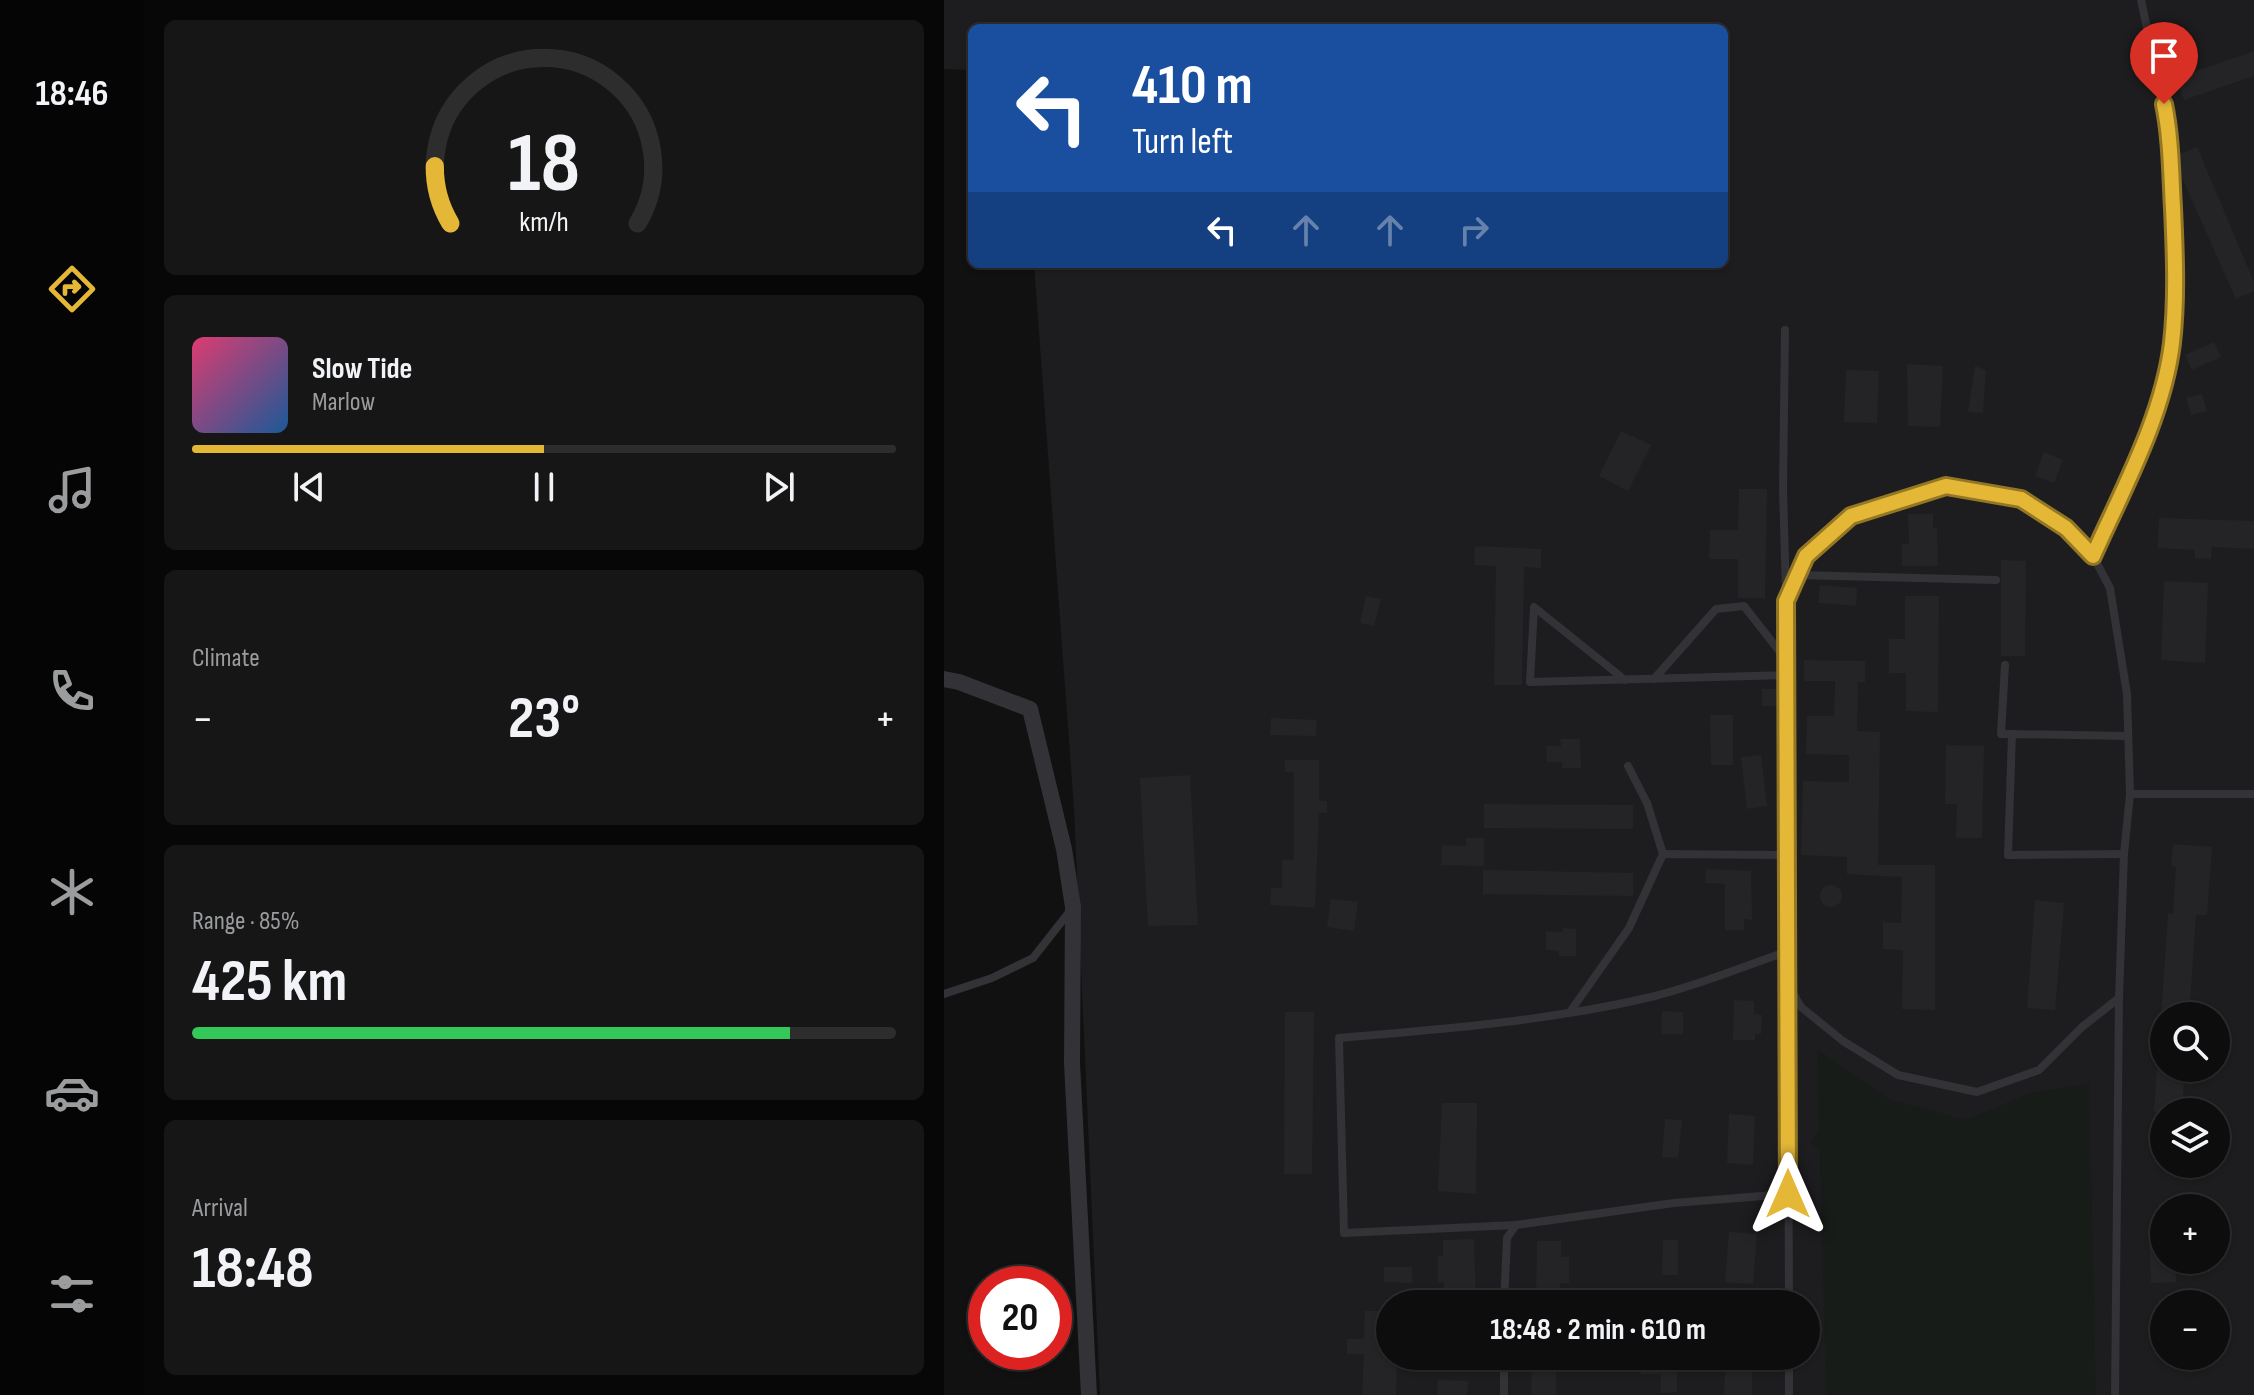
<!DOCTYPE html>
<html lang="en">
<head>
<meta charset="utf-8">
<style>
	:root { --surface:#0d0d0e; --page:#161617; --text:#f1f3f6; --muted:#9a9c9e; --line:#2d2d2e; --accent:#e4b737 }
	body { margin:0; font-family:"Sofia Sans Condensed",sans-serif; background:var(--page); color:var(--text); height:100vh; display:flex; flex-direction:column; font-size:30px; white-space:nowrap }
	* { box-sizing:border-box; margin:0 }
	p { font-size:26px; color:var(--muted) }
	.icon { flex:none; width:44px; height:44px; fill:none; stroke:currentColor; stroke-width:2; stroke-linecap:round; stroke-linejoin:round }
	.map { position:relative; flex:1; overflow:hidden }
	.sheet { display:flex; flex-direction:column; gap:20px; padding:20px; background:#070708; width:800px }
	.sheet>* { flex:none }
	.banner { position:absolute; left:24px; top:24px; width:760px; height:244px; border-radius:12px; box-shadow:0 2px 6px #0004,0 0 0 2px var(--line); background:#1a4fa0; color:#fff; overflow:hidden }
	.buttons { position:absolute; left:1206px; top:1002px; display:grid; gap:16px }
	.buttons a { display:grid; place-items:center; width:80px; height:80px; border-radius:50%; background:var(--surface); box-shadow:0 2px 6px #0004,0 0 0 2px var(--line); font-size:40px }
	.speed { position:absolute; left:24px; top:1266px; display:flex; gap:16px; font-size:40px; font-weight:700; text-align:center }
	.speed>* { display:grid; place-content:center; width:104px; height:104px; border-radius:50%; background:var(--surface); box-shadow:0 2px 6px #0004,0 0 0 2px var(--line); line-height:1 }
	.speed .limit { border:12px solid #d22; background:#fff; color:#111 }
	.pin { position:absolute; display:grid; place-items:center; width:68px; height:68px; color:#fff; margin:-82px -34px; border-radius:50% 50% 50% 0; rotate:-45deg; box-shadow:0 0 8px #0007 }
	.pin .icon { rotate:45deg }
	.me { position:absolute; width:88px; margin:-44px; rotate:0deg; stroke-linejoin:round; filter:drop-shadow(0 0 6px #0008) }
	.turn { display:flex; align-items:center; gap:28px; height:168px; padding:0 32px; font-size:36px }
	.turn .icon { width:104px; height:104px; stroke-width:2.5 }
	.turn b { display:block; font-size:56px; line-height:68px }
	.lanes { display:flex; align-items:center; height:76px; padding:0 32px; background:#0003; justify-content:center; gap:40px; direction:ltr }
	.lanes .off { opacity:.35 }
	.big { font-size:60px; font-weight:700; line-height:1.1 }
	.sheet .card { flex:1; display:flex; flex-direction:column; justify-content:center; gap:12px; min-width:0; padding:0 28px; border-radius:12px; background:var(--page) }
	.sheet .dial { align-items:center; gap:0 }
	.dial svg { height:208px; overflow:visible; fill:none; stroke:var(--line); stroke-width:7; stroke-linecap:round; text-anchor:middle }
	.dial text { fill:var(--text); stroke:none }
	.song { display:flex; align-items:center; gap:24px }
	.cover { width:96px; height:96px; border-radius:12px; background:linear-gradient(135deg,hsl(340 70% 55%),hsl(210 70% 35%)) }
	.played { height:8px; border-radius:4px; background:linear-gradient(90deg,var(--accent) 50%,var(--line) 50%) }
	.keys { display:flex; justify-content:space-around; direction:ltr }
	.heat { display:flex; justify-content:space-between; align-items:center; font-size:44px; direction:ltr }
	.charge { height:12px; border-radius:6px; background:linear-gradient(90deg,#34c759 85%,var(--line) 0) }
	.trip { position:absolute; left:432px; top:1290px; width:444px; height:80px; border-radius:40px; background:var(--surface); box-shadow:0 2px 6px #0004,0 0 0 2px var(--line); font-weight:700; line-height:80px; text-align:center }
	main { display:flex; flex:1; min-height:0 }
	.dock { display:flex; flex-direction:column; width:144px; justify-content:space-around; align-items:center; background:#050506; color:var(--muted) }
	.dock .icon { width:56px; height:56px }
	.dock .on { color:var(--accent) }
	.dock b { font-size:36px; color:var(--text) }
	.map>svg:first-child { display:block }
</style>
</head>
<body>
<main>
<nav class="dock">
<b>18:46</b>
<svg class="icon on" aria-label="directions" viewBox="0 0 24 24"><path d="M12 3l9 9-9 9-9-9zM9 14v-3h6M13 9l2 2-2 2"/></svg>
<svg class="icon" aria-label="music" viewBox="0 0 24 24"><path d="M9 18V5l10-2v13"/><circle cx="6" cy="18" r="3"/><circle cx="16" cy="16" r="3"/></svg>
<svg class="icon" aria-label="phone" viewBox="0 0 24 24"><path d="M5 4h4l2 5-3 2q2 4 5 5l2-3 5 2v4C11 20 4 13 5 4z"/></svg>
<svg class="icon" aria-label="climate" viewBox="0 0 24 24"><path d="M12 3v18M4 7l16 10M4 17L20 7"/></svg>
<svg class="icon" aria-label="car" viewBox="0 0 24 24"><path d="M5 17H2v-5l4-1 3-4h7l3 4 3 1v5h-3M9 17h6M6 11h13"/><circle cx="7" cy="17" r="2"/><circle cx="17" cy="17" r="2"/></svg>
<svg class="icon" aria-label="filters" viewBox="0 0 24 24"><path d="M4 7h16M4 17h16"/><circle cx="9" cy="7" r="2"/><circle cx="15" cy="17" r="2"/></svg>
</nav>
<section class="sheet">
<div class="card dial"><svg viewBox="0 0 100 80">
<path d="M14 69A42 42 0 1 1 86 69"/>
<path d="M14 69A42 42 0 0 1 8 47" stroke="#e4b737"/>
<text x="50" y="56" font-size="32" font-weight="700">18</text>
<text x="50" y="72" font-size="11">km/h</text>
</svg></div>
<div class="card">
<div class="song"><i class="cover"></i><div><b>Slow Tide</b><p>Marlow</p></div></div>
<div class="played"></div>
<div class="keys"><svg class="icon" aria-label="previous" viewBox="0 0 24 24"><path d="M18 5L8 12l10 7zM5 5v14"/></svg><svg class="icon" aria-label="pause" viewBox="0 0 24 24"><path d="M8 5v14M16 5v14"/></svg><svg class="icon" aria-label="next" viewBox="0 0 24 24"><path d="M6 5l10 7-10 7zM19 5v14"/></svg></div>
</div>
<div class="card"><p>Climate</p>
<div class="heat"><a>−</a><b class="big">23°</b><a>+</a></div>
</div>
<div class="card"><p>Range · 85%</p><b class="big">425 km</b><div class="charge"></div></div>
<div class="card"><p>Arrival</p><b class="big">18:48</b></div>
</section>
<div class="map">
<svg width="1310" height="1395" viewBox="0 0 1310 1395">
	<rect width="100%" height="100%" fill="#111112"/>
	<path fill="#1d1d1f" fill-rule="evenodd" d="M 0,0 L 1310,0 L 1310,1395 L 156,1395 L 130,809 L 90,264 L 780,264 L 780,28 L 28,28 L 28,70 L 0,69 ZM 1220,1016 L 1272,1016 L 1272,1068 L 1220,1068 ZM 1220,1112 L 1272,1112 L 1272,1164 L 1220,1164 ZM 1220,1208 L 1272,1208 L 1272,1260 L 1220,1260 ZM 446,1304 L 862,1304 L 862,1356 L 446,1356 ZM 1220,1304 L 1272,1304 L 1272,1356 L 1220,1356 Z"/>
	<polygon fill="#171c18" points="873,1049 945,1099 1022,1120 1086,1093 1145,1083 1152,1395 882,1395 876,1149 867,1143 875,1129"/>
	<g fill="#242426">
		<polygon points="1310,51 1310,76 1240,100 1232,78"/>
		<polygon points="1253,147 1310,282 1310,291 1292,299 1234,169 1233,155"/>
		<polygon points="1270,342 1277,357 1248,370 1241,355"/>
		<polygon points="963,364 999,366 996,427 964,426"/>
		<polygon points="1031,366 1042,370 1039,412 1036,413 1024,412"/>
		<polygon points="902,370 935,371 933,423 900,422"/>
		<polygon points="1258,394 1263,411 1247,415 1242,398"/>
		<polygon points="677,431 707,445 684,491 655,476"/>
		<polygon points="1100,452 1119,460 1110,483 1091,476"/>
		<polygon points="795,489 823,489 821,598 794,598 794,559 765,559 766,530 794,530"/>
		<polygon points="964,514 989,514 989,528 993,528 994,566 958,566 958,544 965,544"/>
		<polygon points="1215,518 1310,521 1310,549 1268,547 1267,559 1251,558 1251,550 1214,548"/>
		<polygon points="531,546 597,549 597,568 580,567 578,685 550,685 552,566 530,565"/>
		<polygon points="1057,560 1082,561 1081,656 1057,656"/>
		<polygon points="1220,581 1264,583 1261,663 1217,660"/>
		<polygon points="876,585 913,588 912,606 874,603"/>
		<polygon points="422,596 437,599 430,626 416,623"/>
		<polygon points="961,596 995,596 994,712 962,711 962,673 945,673 945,639 961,639"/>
		<polygon points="860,660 921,661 921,682 914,682 913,731 936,732 934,865 991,865 991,1010 958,1009 959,950 939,949 939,922 957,923 958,877 903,874 903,857 857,855 859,781 905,782 905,755 862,754 863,716 890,716 891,681 860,681"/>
		<rect x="818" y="689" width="17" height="17"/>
		<polygon points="766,715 789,715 789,765 767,765"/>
		<polygon points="327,718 373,720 372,736 326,735"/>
		<polygon points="616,739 636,739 637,768 618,768 618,762 603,762 602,746 617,746"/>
		<polygon points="1002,745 1040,746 1038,838 1012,838 1013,804 1001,804"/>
		<polygon points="817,755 823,806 803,809 797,757"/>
		<polygon points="341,760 375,760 375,801 383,801 383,813 375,813 371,908 326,905 327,888 338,888 338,860 350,860 350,772 341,772"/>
		<polygon points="246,775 254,925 204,926 196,778"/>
		<polygon points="540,804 689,805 689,829 540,828"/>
		<polygon points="522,838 540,838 540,866 497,865 498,845 522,846"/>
		<polygon points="1229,844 1268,847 1263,915 1252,915 1245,1016 1217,1016 1224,914 1229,914 1232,867 1227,866"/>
		<polygon points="762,869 807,871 808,920 800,919 800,930 781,930 781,884 761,883"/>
		<polygon points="539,870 689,873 689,896 539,894"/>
		<circle cx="887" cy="896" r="11"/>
		<polygon points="387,899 414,902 410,931 383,927"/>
		<polygon points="1091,900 1120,903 1111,1010 1083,1008"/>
		<polygon points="619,928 632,929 632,956 615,956 615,951 602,950 602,931 619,932"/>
		<polygon points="790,1000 810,1001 810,1014 818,1015 817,1034 811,1034 811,1040 789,1040"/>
		<polygon points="718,1011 739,1012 739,1034 717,1034"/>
		<polygon points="341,1012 370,1012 368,1174 340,1174"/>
		<polygon points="1213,1068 1241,1068 1238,1112 1210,1112"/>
		<polygon points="498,1103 533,1103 532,1194 494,1191"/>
		<polygon points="785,1114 811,1116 809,1165 783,1163"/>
		<polygon points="721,1119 738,1120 734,1158 718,1157"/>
		<polygon points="1205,1231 1220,1231 1220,1260 1231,1260 1232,1282 1207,1283"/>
		<polygon points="785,1232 813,1234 809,1284 781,1282"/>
		<polygon points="530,1239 532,1303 500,1303 500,1282 494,1282 494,1256 499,1256 499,1240"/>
		<polygon points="719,1240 734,1240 734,1275 718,1275"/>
		<polygon points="593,1241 617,1241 617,1257 625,1257 625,1283 616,1283 616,1304 592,1303"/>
		<polygon points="440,1267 468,1267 468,1283 440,1282"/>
		<polygon points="421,1311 446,1311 446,1356 453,1356 452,1395 418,1395 420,1354 403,1354 403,1339 420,1339"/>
		<polygon points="782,1356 808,1356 808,1395 780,1395"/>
		<polygon points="716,1359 733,1359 733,1392 717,1393 717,1374 697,1374 696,1362 717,1362"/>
		<polygon points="588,1364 612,1365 612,1395 587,1395"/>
		<polygon points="494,1380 524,1381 523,1395 493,1395"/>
	</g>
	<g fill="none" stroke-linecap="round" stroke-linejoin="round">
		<g stroke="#323237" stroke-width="8">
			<polyline points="841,330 839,489 842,596"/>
			<polyline points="1149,556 1189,467 1214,401 1228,345 1232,271 1225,131 1197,0"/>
			<polyline points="853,575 1052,580"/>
			<polyline points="1061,665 1057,734 1068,734"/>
			<polyline points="710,679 772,609 800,606 840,657"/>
			<polyline points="681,680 590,607 586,682 841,675"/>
			<polyline points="684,766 703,803 719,854"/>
			<polyline points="1186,794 1310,794"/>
			<polyline points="1180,854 1064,855 1068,734 1184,736"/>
			<polyline points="846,988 857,1007 899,1041 954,1075 1033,1092 1095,1070 1138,1027 1175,998"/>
			<polyline points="0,994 48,978 89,958 126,911"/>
			<polyline points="626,1012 685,928 719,854 843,855"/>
			<path d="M 572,1225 L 400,1233 L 395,1038 C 500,1029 607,1021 711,996 C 756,985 800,966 845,951"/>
			<polyline points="560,1304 563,1238 572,1225 730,1203 844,1194"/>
			<polyline points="845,1304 842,601 862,556 907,516 1002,486 1077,499 1122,528 1149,556 1166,588 1183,694 1186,794 1180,854 1175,998 1171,1395"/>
			<polyline points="560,1356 560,1395"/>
			<polyline points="845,1356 845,1395"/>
		</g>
		<polyline stroke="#323237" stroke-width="16" points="0,679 15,682 86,709 120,849 129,907 128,1063 145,1395"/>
	</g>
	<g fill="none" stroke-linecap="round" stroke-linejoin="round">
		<defs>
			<path id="route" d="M 844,1194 L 842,601 L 862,556 L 907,516 L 1002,486 L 1077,499 L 1122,528 L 1149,556 C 1179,489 1219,417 1228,343 C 1233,299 1231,253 1229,208 C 1227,173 1227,138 1220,104"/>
		</defs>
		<use href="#route" stroke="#947724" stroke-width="20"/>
		<use href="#route" stroke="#e4b737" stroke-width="14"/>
	</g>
</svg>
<div class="buttons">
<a><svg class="icon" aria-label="search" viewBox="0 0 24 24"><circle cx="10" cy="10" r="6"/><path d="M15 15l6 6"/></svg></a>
<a><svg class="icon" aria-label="layers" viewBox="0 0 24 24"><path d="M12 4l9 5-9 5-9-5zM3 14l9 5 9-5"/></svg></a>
<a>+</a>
<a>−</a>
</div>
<div class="speed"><div class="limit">20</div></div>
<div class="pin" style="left:1220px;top:104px;background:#d93025"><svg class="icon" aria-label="arrive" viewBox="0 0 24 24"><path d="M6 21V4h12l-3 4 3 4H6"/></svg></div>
<svg class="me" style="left:844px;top:1194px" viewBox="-20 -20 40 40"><path d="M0-17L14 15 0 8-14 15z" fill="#e4b737" stroke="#fff" stroke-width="4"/></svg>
<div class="trip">18:48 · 2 min · 610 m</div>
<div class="banner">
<div class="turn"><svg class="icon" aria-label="left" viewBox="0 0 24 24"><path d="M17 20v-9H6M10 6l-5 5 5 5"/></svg><div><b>410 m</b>Turn left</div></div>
<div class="lanes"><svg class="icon" aria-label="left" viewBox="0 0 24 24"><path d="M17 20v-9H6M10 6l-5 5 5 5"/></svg><svg class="icon off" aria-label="ahead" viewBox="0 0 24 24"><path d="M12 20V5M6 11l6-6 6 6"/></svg><svg class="icon off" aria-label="ahead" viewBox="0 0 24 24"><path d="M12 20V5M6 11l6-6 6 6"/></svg><svg class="icon off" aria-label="right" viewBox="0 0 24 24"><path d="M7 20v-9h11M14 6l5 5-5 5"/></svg></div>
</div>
</div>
</main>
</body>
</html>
